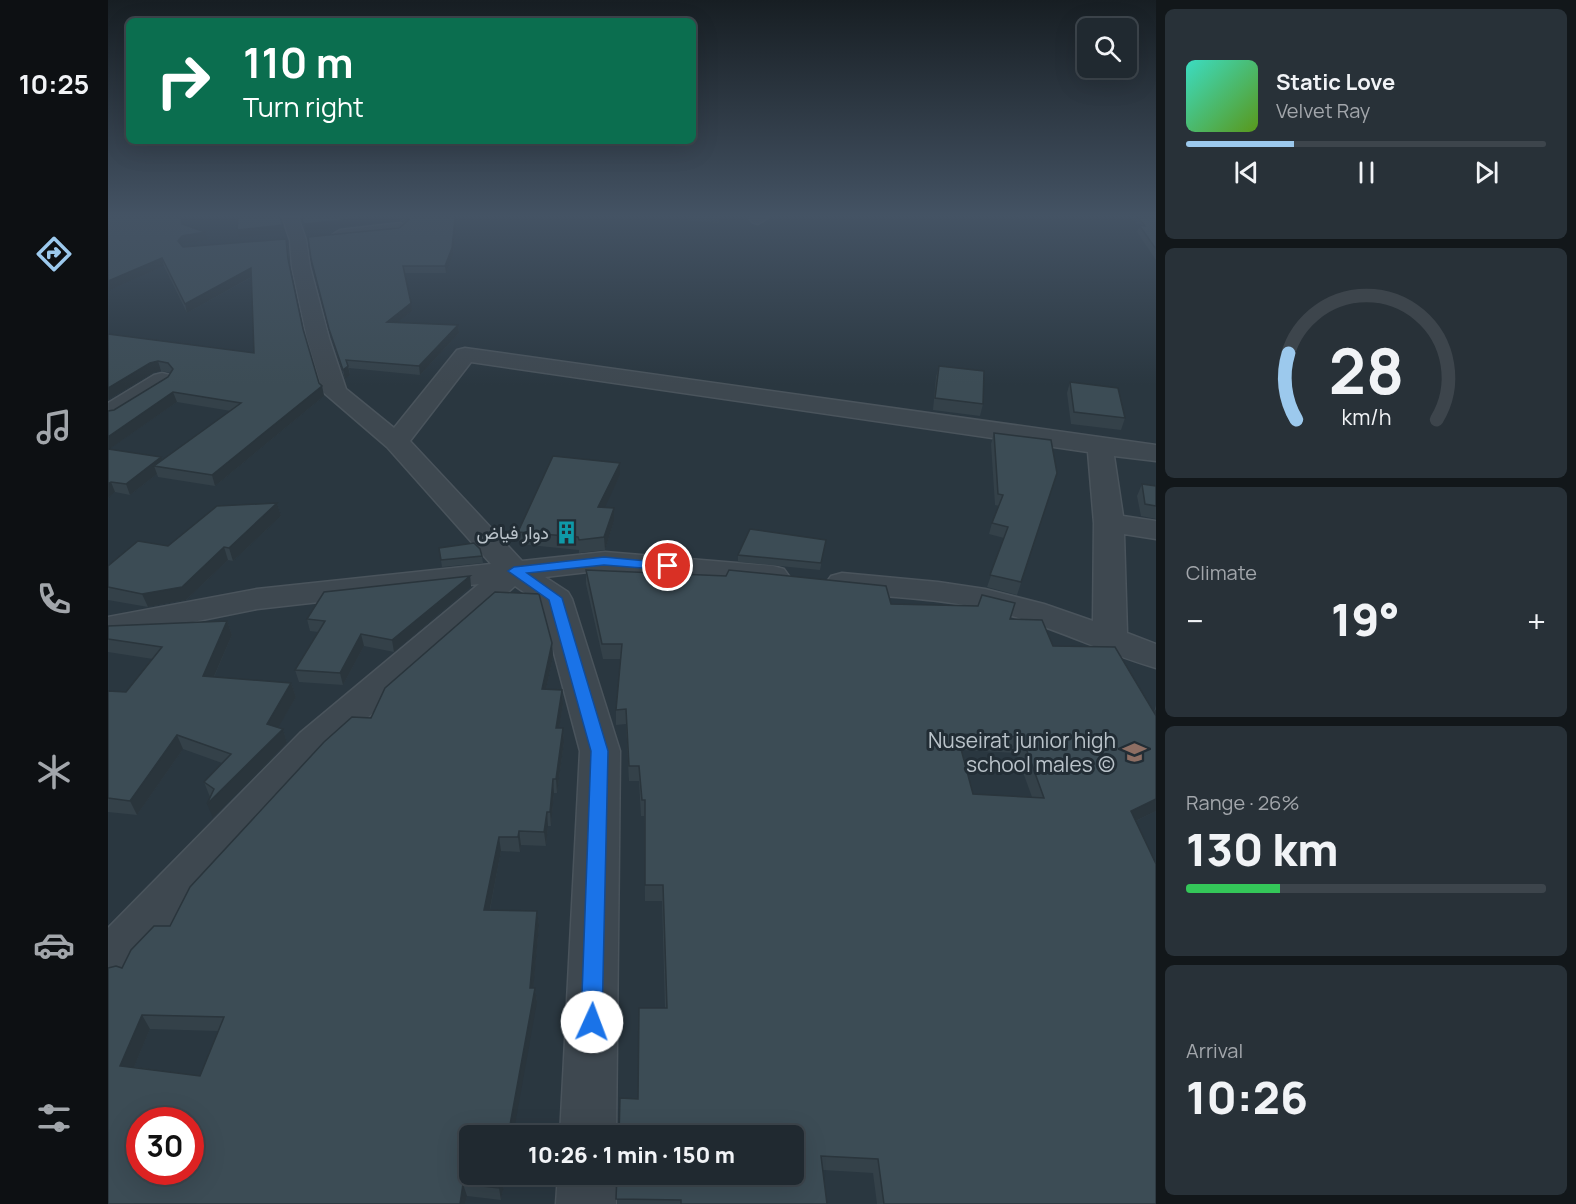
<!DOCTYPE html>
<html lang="en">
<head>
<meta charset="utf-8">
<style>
	:root { --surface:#202930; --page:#283138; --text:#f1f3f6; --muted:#a2a6ab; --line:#3d454c; --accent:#9cc9ed }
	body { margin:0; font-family:Manrope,Vazirmatn,sans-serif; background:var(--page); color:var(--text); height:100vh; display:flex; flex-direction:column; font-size:22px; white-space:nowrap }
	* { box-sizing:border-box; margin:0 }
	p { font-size:20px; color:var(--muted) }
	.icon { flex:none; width:33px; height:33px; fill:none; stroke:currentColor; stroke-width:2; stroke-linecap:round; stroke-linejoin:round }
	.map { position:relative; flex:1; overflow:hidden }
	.sheet { display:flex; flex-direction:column; gap:9px; padding:9px; background:#12171a; width:420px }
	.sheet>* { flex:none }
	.banner { position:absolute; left:18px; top:18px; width:570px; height:126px; border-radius:9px; box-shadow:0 6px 24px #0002,0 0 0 2px var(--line); background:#0b6e4f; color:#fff; overflow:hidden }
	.controls { position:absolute; left:969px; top:18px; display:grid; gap:12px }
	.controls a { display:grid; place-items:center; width:60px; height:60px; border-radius:9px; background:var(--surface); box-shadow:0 6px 24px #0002,0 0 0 2px var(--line); font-size:30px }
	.speed { position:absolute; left:18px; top:1107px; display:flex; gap:12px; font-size:30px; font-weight:700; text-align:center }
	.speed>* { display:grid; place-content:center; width:78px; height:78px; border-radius:50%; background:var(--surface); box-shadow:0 6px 24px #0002,0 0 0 2px var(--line); line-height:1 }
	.speed .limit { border:9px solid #d22; background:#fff; color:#111 }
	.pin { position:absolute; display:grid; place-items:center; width:51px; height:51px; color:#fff; margin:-26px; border:3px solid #fff; border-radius:50%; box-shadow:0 2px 6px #0007 }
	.me { position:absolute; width:66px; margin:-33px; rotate:2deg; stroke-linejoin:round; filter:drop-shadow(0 0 4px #0008) }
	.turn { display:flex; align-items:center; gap:21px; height:126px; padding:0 18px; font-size:27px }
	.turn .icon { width:78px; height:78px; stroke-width:2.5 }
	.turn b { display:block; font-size:42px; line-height:51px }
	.big { font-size:45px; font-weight:800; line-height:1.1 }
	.sheet .tile { flex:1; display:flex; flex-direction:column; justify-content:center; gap:9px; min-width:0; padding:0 21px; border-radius:9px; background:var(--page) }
	.sheet .dial { align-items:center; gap:0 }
	.dial svg { height:156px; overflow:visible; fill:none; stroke:var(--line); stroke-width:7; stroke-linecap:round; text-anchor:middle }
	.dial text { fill:var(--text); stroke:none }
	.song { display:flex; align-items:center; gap:18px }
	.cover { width:72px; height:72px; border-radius:9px; background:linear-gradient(135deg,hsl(170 70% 55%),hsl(90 70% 35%)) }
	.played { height:6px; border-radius:3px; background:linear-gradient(90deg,var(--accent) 30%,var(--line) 30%) }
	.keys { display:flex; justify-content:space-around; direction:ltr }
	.heat { display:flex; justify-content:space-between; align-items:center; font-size:33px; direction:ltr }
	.charge { height:9px; border-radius:4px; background:linear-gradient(90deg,#34c759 26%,var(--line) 0) }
	.trip { position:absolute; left:351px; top:1125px; width:345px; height:60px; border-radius:9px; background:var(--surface); box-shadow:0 6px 24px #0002,0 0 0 2px var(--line); font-weight:800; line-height:60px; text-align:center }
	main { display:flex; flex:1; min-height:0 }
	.dock { display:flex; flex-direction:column; width:108px; justify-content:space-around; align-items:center; background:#0d1013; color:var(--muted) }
	.dock .icon { width:42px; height:42px }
	.dock .on { color:var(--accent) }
	.dock b { font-size:27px; color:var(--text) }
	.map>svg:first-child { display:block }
</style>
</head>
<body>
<main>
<nav class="dock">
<b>10:25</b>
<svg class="icon on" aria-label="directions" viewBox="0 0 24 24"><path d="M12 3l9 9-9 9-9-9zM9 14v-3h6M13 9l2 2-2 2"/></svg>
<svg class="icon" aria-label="music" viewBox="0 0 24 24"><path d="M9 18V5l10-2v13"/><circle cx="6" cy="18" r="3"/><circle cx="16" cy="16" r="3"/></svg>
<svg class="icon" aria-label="phone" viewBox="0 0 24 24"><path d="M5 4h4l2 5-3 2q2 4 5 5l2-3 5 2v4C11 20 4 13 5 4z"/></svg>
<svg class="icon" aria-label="climate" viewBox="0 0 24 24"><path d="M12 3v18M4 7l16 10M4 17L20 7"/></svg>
<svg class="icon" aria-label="car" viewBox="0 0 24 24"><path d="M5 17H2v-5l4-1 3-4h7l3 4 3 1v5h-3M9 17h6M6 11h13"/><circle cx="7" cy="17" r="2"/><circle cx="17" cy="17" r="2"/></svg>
<svg class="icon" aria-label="filters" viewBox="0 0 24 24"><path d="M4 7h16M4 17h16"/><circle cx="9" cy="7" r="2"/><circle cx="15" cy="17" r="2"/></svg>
</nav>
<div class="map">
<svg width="1048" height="1204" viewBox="0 0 1048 1204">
	<rect width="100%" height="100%" fill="#2a3740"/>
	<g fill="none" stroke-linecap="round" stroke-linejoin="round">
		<defs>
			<g id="minor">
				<path d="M 174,217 L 190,217 L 198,240 L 202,267 L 221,338 L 238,389 L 286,428 L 349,350 L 357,348 L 1048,445 L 1048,461 L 1006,456 L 1015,516 L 1048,521 L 1048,539 L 1016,534 L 1019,633 L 1048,644 L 1048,668 C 995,653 947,627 893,613 C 841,599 787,597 734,593 L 723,590 L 718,583 L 723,576 L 734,573 L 830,582 L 877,589 L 936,604 L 985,621 L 986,523 L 980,452 L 363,362 L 302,441 L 414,561 L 497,552 L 665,566 L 676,569 L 681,576 L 676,583 L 665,586 L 497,570 L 437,577 L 460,592 L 464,599 L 512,751 L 508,1136 L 452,1136 L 472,751 L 433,604 L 407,586 L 220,753 L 17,977 L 0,983 L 0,928 L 192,733 L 371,584 L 149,609 L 0,639 L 0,617 L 149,589 L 383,564 L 279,447 L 215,392 L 199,338 L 184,267 L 182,240 Z"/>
				<polygon points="644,217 661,217 650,224 644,222 642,219"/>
				<polygon points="292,223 298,225 300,228 298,231 232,240 224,235 232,230"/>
				<polygon points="54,373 62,375 66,380 62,385 9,418 0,420 0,403 46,375"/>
				<polygon points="450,1174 508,1174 508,1204 448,1204"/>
			</g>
		</defs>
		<use href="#minor" stroke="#4a545c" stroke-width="3"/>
		<use href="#minor" fill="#3e4850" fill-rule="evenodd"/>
	</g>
	<g fill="#344149" fill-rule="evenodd">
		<path d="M 0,217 L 74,217 L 75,225 L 99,240 L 76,244 L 75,246 L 75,247 L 180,246 L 182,267 L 195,330 L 211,383 L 214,386 L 216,396 L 107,486 L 50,477 L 49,474 L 22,495 L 7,492 L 0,498 L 0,411 L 6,410 L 60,377 L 63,373 L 53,371 L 45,373 L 0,400 L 0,334 L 146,353 L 144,277 L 79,313 L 56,266 L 0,291 ZM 69,402 L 123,411 L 54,460 L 1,449 Z"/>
		<polygon points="192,217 349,217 345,255 338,273 296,273 304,311 290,322 350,325 351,333 312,375 241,368 242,375 237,379 223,337 204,267 291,228 297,224 292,221 197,231"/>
		<polygon points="582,217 615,217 611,223 581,221"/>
		<polygon points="1023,217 1048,217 1048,260 1029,232 1031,227"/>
		<polygon points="831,366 875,404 872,416 825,410 828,377"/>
		<polygon points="962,382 1017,418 1013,430 963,424 959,393"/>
		<polygon points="886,433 949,473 909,595 879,587 896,538 881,534 884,523 891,506 887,505 883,444"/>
		<polygon points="512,463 512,475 496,507 506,521 497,550 471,553 471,550 411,544 410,532"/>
		<polygon points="1034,484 1048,486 1048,519 1033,516 1029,496"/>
		<polygon points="169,503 173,516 125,561 120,560 78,600 40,607 0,600 0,566 60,546"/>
		<polygon points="718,540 712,570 630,562 630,555"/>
		<polygon points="331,548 374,556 375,563 334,567"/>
		<path d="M 478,570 L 902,619 L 1046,712 L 1048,705 L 1048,811 L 1028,821 L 1048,1204 L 769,1204 L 765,1173 L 715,1170 L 719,1204 L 509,1204 L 509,1174 L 530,1099 L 557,1008 L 554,901 L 537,901 L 536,816 L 533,816 L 531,781 L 521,781 L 518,724 L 508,725 L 508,710 L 513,659 L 495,659 L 478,584 ZM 853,750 L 908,753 L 924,797 L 865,794 Z"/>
		<polygon points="362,576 363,587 286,652 256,646 235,685 191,682 187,670 210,632 202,631 199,619"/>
		<polygon points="119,621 124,635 106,677 183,683 188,697 170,727 175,729 179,743 105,818 102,797 96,782 114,763 75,749 29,815 0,812 0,691 18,692 45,659 0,652 0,626"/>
		<path d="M 444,643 L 445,657 L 438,689 L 454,690 L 455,704 L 451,728 L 455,728 L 456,742 L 449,793 L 446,793 L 443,826 L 440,826 L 438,846 L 413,845 L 412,852 L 393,851 L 382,910 L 429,911 L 431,925 L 425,988 L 427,988 L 429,1002 L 362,1174 L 398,1174 L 393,1200 L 359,1196 L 357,1204 L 0,1204 L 14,968 L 62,926 L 263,718 ZM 42,1029 L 110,1031 L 92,1076 L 26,1067 Z"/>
	</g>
	<g fill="#2a353c">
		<polygon points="265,217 291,217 292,221 197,231 196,224"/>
		<polygon points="347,217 349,217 345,255 338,273 337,266"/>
		<polygon points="612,217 615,217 611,223"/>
		<polygon points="175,225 177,232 131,237 129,230"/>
		<polygon points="97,232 99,240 76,244 73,249 70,241 74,236"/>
		<polygon points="54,258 56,266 0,291 0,281"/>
		<polygon points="143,268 145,276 79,313 77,304"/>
		<polygon points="303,303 304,311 280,330 279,322"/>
		<polygon points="350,325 351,333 312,375 311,366"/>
		<polygon points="50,361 53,371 45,373 0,400 0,388 42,363"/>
		<polygon points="240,366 242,375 237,379 235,370"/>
		<polygon points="214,386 216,396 107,486 104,475"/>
		<polygon points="65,392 69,402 0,450 0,437"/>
		<polygon points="53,457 57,468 46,466 49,474 22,495 18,484"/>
		<polygon points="512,463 512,475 491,520 490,507"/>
		<polygon points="3,482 7,492 0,498 0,484"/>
		<polygon points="169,503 173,516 125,561 121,548"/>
		<polygon points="506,508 506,521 497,550 496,537"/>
		<polygon points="116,547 120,560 78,600 40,607 34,594"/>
		<polygon points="362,576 363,587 286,652 284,640"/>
		<polygon points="119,621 124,635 100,690 95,676"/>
		<polygon points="253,634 256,646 235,685 232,673"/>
		<polygon points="444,643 445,657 435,703 434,689"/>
		<polygon points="183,683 188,697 164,738 159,724"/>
		<polygon points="454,690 455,704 449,742 448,728"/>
		<polygon points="455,728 456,742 449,793 448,779"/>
		<polygon points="175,729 179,743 105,818 99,804"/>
		<polygon points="69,735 75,749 29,815 22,801"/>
		<polygon points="445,779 446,793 443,826 442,812"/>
		<polygon points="1048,799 1048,811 1015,827 1023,811"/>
		<polygon points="439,812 440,826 438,846 436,832"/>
		<polygon points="411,831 413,845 412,852 410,837"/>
		<polygon points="391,837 393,851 379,924 376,910"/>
		<polygon points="429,911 431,925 424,1002 422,988"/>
		<polygon points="427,988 429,1002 405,1136 400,1136"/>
		<polygon points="34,1015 42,1029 21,1079 12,1066"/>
		<polygon points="393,1174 398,1174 393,1200 391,1188"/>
		<polygon points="355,1184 359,1196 357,1204 352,1204"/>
	</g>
	<g fill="#3c4c55" stroke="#2a353c" stroke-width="1.5" fill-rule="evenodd">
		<polygon points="0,217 73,217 74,224 97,232 74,236 70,241 75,247 178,239 180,259 195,329 211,383 214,386 104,475 46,466 133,403 65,392 0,437 0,411 6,410 60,377 65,369 60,363 50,361 42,363 0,388 0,334 146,353 143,268 77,304 54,258 0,281"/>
		<polygon points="130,217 172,217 175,225 129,230"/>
		<polygon points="193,217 265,217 196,224"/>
		<polygon points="295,217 347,217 344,248 337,266 295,266 303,303 279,322 350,325 311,366 238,360 240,366 235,370 221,329 203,259 200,237 291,228 301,220"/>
		<polygon points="1030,217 1048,217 1048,249 1031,225 1037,226"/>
		<polygon points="831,366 876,371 875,404 827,398"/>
		<polygon points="962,382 1010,388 1017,418 966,412"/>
		<polygon points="886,433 943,440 949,473 913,582 882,575 900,527 884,523 895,495 890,494"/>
		<polygon points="0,449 53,457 18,484 3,482 0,484"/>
		<polygon points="445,456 512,463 490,507 506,508 496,537 471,540 470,537 410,532"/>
		<polygon points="1034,484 1048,486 1048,506 1037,504"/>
		<polygon points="169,503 121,548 116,547 74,587 34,594 0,587 0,566 30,541 60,546 109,506"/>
		<polygon points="642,529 718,540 713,563 630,555"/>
		<polygon points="366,543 372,549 374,556 333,560 331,548"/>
		<path d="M 478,570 L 618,576 L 621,570 L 778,586 L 783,604 L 870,606 L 874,595 L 907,603 L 902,619 L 934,620 L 945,646 L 1007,647 L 1047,714 L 1048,710 L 1048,799 L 1023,811 L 1048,864 L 1048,1204 L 776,1204 L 770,1159 L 713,1156 L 719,1204 L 573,1204 L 573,1200 L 508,1199 L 509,1174 L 686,1174 L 686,1136 L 511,1136 L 512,1098 L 530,1099 L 531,1008 L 559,1008 L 555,885 L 537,885 L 537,800 L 534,800 L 531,766 L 521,766 L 518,709 L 508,710 L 514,644 L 494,644 ZM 849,734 L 914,737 L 936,798 L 865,794 Z"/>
		<polygon points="362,576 284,640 253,634 232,673 187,670 217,621 199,619 216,592"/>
		<path d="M 387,592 L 431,594 L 444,643 L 434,689 L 454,690 L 448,728 L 455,728 L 448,779 L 445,779 L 442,812 L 439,812 L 436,832 L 411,831 L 410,837 L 391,837 L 376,910 L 429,911 L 422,988 L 427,988 L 400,1136 L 362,1136 L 362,1174 L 393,1174 L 391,1188 L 355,1184 L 352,1204 L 0,1204 L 0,968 L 8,966 L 14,968 L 23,950 L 46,926 L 62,926 L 82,887 L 216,742 L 244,717 L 263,718 L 277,688 ZM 34,1015 L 116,1017 L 92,1076 L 12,1066 ZM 32,1120 L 82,1120 L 82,1172 L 32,1172 Z"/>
		<polygon points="119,621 95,676 183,683 159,724 175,729 99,804 106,789 96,782 123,754 69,735 22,801 0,798 0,691 18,692 54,647 0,639 0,626"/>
	</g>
	<linearGradient id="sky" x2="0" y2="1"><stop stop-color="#171e23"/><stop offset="0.56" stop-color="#445364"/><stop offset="1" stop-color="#445364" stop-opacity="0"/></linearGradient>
	<rect width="1048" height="385" fill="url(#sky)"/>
	<polygon fill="#1a73e8" stroke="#114b97" stroke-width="1.5" points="496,557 560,563 566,566 560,570 496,565 419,573 454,598 500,751 494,1022 491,1030 484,1033 476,1030 473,1022 483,751 441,600 400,571 406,567"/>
	<defs>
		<symbol id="building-bare" viewBox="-9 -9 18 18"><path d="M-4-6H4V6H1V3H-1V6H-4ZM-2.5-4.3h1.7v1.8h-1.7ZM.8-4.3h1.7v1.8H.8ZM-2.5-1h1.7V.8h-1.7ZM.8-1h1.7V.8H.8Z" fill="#0f9aa8" stroke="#222d35" stroke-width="2.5" paint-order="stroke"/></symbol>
		<symbol id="school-bare" viewBox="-9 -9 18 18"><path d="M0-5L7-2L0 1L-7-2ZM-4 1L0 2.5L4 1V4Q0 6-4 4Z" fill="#8d6e63" stroke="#222d35" stroke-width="2.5" paint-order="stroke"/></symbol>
	</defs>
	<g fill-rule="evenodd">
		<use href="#building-bare" x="442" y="516" width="33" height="33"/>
		<use href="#school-bare" x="1010" y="736" width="33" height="33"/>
	</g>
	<g text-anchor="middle" stroke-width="6" stroke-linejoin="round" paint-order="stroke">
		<g font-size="18" fill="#bac3ca" stroke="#222d35" text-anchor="end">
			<text x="441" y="539">دوار فياض</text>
		</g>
		<g font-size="21" fill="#bac3ca" stroke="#222d35" text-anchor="end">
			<text x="1008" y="748">Nuseirat junior high<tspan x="1008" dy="24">school males (c)</tspan></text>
		</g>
	</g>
</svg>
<div class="controls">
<a><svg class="icon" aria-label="search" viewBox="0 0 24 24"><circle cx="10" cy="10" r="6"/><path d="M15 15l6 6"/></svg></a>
</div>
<div class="speed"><div class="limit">30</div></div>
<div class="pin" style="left:560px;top:566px;background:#d93025"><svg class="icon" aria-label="arrive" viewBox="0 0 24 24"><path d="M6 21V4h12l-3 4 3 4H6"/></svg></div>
<svg class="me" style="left:484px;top:1022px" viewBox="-20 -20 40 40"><circle r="19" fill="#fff"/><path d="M0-13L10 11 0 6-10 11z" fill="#1a73e8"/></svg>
<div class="trip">10:26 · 1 min · 150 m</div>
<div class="banner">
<div class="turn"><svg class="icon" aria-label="right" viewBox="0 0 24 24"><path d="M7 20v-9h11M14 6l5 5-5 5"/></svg><div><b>110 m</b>Turn right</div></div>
</div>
</div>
<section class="sheet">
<div class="tile">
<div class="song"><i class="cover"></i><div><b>Static Love</b><p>Velvet Ray</p></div></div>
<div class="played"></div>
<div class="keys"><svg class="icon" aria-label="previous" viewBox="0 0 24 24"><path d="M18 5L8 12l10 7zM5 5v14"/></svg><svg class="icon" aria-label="pause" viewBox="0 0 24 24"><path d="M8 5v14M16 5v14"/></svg><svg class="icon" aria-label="next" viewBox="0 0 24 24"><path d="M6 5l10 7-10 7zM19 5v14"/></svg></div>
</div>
<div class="tile dial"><svg viewBox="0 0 100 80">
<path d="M14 69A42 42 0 1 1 86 69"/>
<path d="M14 69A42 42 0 0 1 10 35" stroke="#9cc9ed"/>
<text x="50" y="56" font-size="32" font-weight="700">28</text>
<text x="50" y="72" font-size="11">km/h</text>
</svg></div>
<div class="tile"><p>Climate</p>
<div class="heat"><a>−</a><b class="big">19°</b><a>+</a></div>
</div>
<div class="tile"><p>Range · 26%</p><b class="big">130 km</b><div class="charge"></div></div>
<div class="tile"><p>Arrival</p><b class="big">10:26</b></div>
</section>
</main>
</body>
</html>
